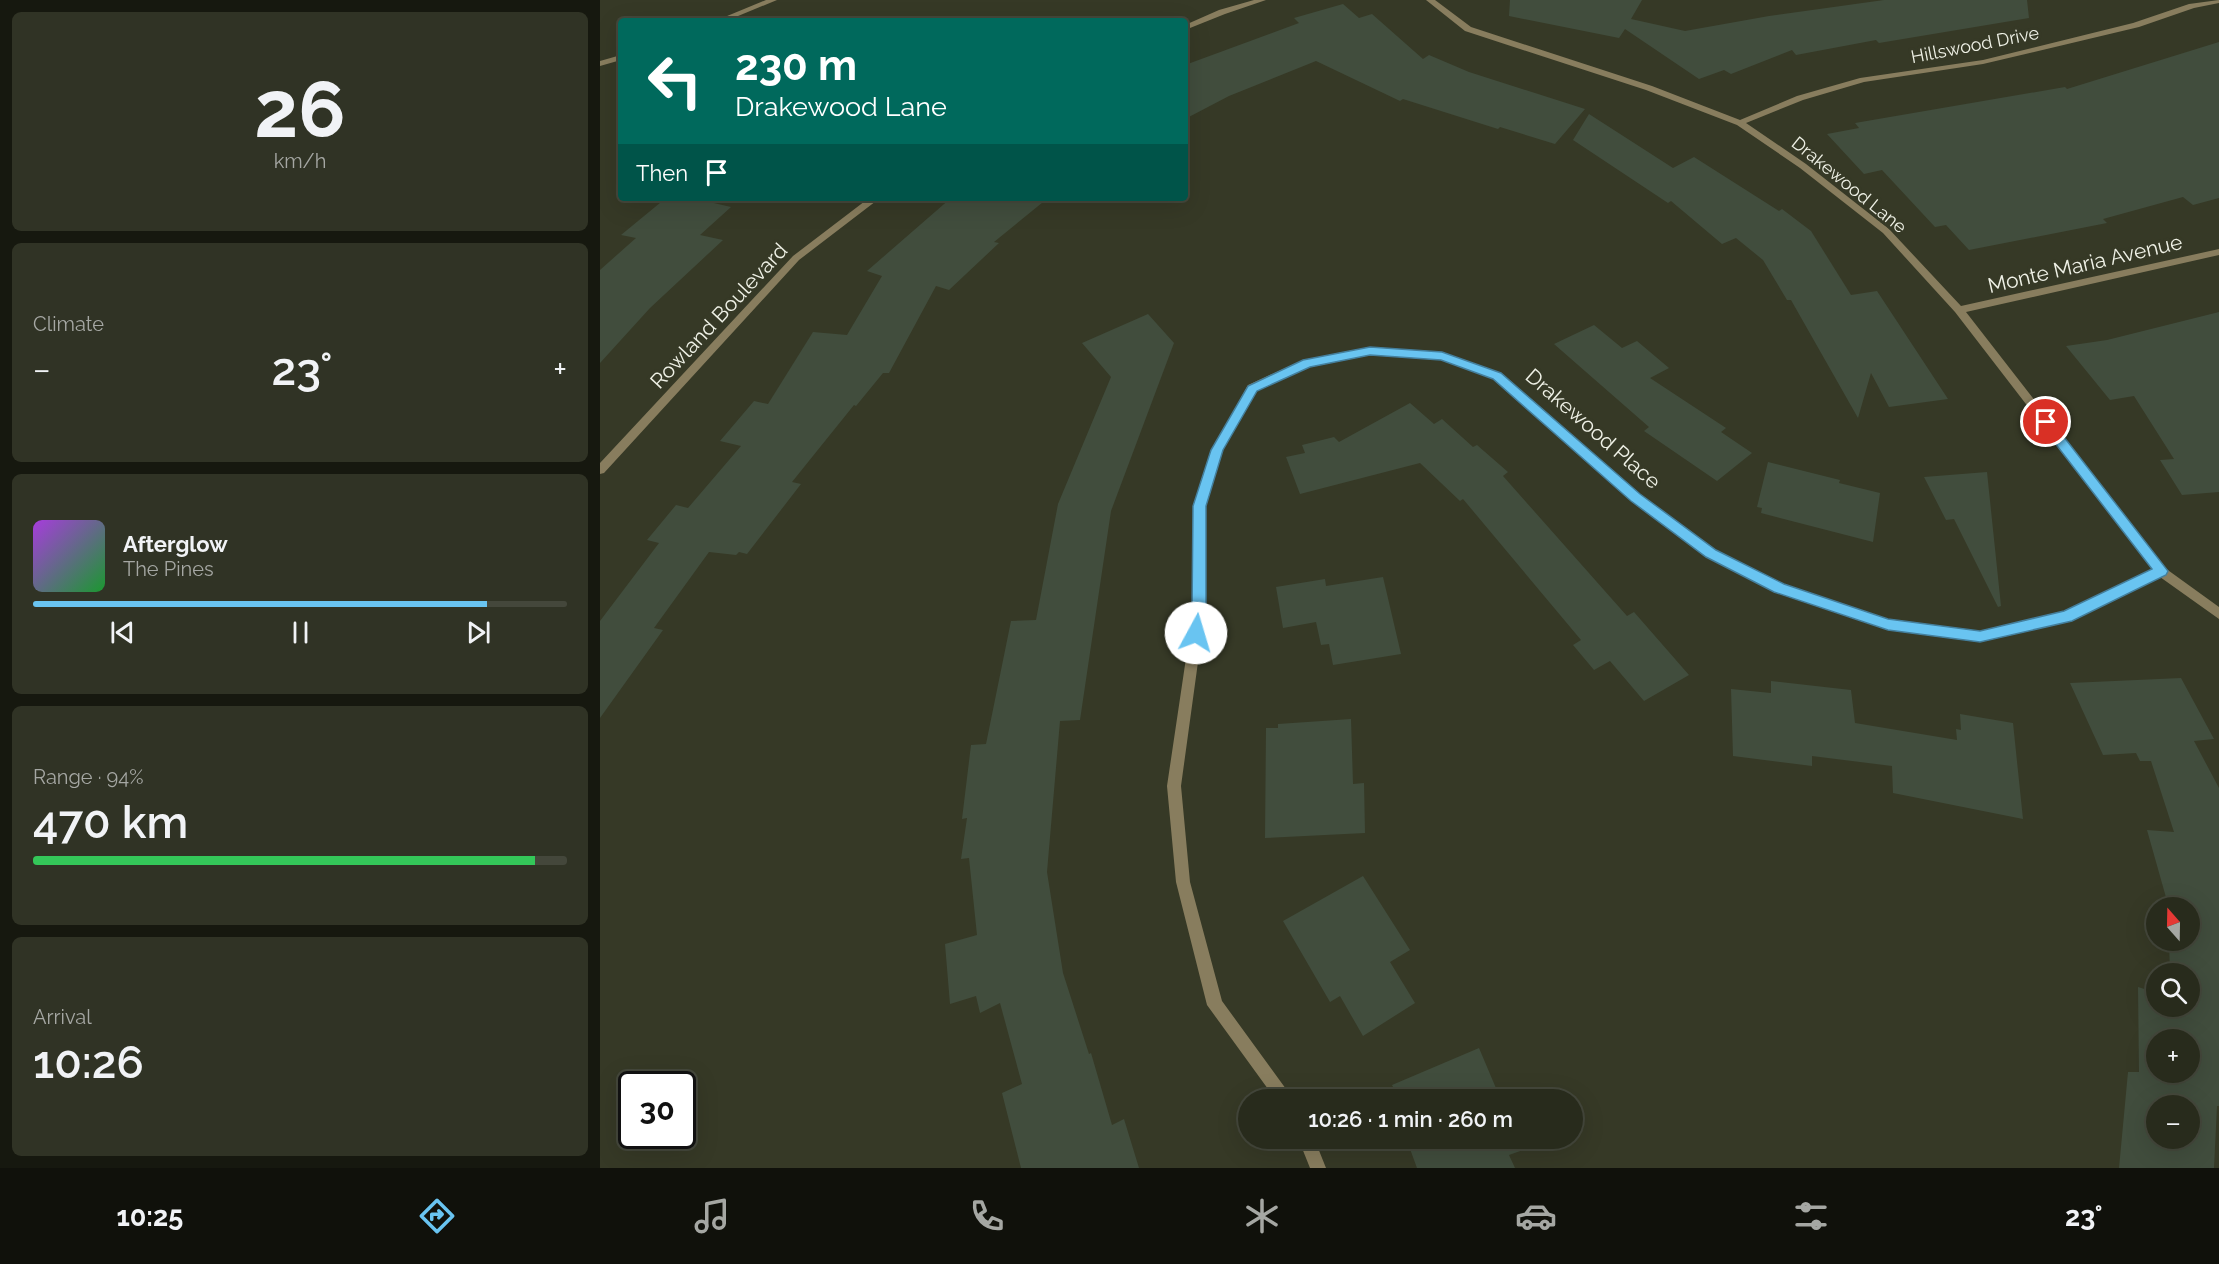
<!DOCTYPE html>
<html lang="en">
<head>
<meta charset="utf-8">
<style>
	:root { --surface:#282b1c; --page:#303325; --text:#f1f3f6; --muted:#a5a7a3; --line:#44473b; --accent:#69c4f1 }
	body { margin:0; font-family:Raleway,sans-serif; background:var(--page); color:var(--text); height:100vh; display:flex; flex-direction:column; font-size:22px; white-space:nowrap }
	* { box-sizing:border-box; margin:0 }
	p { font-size:20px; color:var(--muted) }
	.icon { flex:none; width:33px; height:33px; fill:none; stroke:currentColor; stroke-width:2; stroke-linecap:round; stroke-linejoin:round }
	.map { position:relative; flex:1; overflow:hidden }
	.drawer { display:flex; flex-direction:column; gap:12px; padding:12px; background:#16180f; width:600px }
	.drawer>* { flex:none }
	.top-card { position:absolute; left:18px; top:18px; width:570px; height:183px; border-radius:6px; box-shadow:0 6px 24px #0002,0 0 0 2px var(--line); background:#00695c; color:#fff; overflow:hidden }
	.needle { width:39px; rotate:340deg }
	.tools { position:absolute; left:1546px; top:897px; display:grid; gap:12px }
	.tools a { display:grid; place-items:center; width:54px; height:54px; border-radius:50%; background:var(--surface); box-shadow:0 6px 24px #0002,0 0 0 2px var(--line); font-size:30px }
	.speed { position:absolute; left:18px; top:1071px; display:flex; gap:12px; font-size:30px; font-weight:700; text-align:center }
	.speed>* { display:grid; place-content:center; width:78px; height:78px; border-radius:50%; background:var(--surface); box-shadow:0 6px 24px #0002,0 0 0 2px var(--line); line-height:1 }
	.speed .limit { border:3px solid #111; border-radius:9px; background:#fff; color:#111 }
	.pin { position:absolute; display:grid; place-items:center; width:51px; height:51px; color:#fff; margin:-26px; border:3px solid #fff; border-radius:50%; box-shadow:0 2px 6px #0007 }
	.me { position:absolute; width:66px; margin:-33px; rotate:6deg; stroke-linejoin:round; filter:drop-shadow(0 0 4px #0008) }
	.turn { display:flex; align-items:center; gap:21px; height:126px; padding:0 18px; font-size:27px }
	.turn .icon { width:78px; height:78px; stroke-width:2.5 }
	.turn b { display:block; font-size:42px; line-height:51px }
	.then { display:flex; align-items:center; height:57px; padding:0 18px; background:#0003; gap:12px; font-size:22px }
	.big { font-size:45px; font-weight:600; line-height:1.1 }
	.drawer .widget { flex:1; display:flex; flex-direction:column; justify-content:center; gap:9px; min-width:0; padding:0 21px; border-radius:9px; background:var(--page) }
	.drawer .dial { align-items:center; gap:0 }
	.dial b { font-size:78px; line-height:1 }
	.song { display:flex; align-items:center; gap:18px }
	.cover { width:72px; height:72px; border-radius:9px; background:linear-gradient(135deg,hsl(280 70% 55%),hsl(130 70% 35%)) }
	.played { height:6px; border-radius:3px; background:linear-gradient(90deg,var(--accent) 85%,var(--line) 85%) }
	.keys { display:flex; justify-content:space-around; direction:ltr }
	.heat { display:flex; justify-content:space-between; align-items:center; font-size:33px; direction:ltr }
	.charge { height:9px; border-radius:4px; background:linear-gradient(90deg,#34c759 94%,var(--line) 0) }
	.trip { position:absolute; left:638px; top:1089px; width:345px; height:60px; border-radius:30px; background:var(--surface); box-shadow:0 6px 24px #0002,0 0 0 2px var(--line); font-weight:600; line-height:60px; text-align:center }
	.tabs { display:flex; height:96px; justify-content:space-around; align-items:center; background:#10110b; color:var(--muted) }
	.tabs .icon { width:42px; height:42px }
	.tabs .current { color:var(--accent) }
	.tabs b { font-size:27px; color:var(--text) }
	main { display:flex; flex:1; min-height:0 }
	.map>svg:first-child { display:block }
</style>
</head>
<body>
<main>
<section class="drawer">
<div class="widget dial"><b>26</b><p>km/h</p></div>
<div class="widget"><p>Climate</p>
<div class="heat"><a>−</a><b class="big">23°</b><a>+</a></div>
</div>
<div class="widget">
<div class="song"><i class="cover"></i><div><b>Afterglow</b><p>The Pines</p></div></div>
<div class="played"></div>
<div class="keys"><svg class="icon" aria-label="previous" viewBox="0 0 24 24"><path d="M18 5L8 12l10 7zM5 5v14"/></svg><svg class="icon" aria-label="pause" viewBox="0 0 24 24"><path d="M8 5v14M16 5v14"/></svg><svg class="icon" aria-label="next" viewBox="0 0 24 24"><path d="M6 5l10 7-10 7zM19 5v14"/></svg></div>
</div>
<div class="widget"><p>Range · 94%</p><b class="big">470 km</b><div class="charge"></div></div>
<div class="widget"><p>Arrival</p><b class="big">10:26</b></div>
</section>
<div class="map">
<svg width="1619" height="1168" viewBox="0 0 1619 1168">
	<rect width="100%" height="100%" fill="#363926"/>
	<g fill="#414d3d" fill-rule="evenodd">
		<polygon points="910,0 1042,0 1031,19 1085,31 1169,16 1284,0 1427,0 1429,18 1279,43 1276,40 1196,55 1192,50 1131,74 1124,70 1099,79 1025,29 1019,38 909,16"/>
		<polygon points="743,4 759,18 772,14 823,59 829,55 869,72 985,109 955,144 900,127 898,129 803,99 800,101 716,61 629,96 585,119 585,65 699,23 694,18"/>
		<polygon points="1619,42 1619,198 1593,205 1583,197 1503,219 1507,223 1369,250 1346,225 1335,227 1282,170 1264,174 1227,134 1259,128 1255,123 1465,87 1467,89"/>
		<polygon points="989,114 1073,168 1094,157 1179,211 1182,209 1211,231 1251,295 1277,291 1348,399 1289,407 1271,373 1258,418 1191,300 1187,300 1163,260 1136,238 1122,244 1071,201 1068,203 973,140"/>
		<polygon points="66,198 92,198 131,207 100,235 123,240 50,308 0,363 0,270 36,238 21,235"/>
		<polygon points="351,198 448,198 394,242 399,243 349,290 336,286 289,373 283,373 256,406 254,405 192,482 201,484 147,554 139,552 136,555 109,552 54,628 63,630 0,718 0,621 59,543 47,540 76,505 88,508 141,446 120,441 154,401 168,404 213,332 247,335 282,276 267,271"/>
		<polygon points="1619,312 1619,492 1582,495 1560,460 1574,459 1534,396 1510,400 1466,346 1507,340"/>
		<polygon points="548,314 574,343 511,511 480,720 460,721 447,872 463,973 489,1054 491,1053 512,1125 524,1119 539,1168 421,1168 402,1093 422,1084 400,1003 380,1013 376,996 350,1004 345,944 377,935 369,858 361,859 367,818 362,819 371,745 386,744 411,621 436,620 458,504 511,377 482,343"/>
		<polygon points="994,325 1022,348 1037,341 1069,368 1050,378 1126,428 1121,432 1152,453 1117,481 1044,431 1049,427 954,344"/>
		<polygon points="810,403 834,424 842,419 873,447 877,445 908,472 903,476 1027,616 1034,612 1089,675 1044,701 1010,661 994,670 973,645 981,640 863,499 860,501 820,463 700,494 686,457 705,453 702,445 734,437 739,442"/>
		<polygon points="1168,462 1240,480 1239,483 1280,493 1273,542 1161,513 1162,508 1157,507"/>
		<polygon points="1387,472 1401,606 1398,607 1354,519 1346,520 1324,477"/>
		<polygon points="783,577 801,654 733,665 729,644 721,645 716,622 683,628 676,587 725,579 726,586"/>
		<path d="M 1581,678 L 1614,739 L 1594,741 L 1619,788 L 1619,1106 L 1617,1106 L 1614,1168 L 1519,1168 L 1528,1072 L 1539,1072 L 1538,987 L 1557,993 L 1557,1006 L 1590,1006 L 1590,974 L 1570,974 L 1569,940 L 1590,940 L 1590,908 L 1569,908 L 1547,830 L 1574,832 L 1551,761 L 1540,761 L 1536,753 L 1503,755 L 1470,683 ZM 1557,1040 L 1590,1040 L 1590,1072 L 1557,1072 ZM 1557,1106 L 1590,1106 L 1590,1138 L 1557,1138 Z"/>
		<polygon points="1171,681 1251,690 1255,723 1357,740 1356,729 1361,730 1360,714 1413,723 1423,819 1293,793 1292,766 1212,756 1212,766 1133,756 1131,689 1171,693"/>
		<polygon points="751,719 753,784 764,783 765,833 665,838 666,728 678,728 678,724"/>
		<polygon points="763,876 810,950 790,962 815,1003 763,1036 740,996 730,1002 683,921"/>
		<polygon points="879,1048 901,1100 791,1100 790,1095 796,1093 792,1085"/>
		<polygon points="806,1138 918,1138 923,1150 909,1155 915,1168 817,1168"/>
	</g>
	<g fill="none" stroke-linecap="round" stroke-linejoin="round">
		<g fill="#887d5e" fill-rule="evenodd">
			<polygon points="166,0 177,0 126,21 115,21"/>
			<polygon points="654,0 666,0 625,14 585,30 585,25 619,10"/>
			<polygon points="826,0 835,0 871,27 1052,86 1140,120 1197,96 1260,78 1383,60 1533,23 1589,4 1619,0 1619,3 1594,8 1539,27 1383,64 1264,82 1203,100 1146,123 1206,164 1289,229 1361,306 1619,249 1619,255 1366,312 1565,568 1619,607 1619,619 1560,577 1471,621 1380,642 1288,630 1175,591 1107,557 1032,501 893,379 841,359 770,354 709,366 656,391 622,450 605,506 605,611 581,786 590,882 622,1001 694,1100 676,1100 607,1005 576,882 567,786 593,611 593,506 612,450 648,385 703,360 770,348 842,352 901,373 1040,495 1115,551 1183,585 1288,620 1380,632 1465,613 1553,569 1355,312 1283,233 1200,168 1137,125 1046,90 865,31"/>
			<polygon points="21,55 21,60 0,66 0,61"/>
			<polygon points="269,198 280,198 199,260 4,473 0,474 0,463 193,256"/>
			<polygon points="698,1138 714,1138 726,1168 710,1168"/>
		</g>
	</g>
	<polygon fill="#69c4f1" stroke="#447f9d" stroke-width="1.5" points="770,347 842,352 901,373 1040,494 1116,550 1184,584 1288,619 1380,631 1464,611 1552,569 1441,425 1441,419 1450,419 1568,571 1566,575 1472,621 1380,642 1288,630 1174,592 1106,557 1031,501 893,379 841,360 770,355 710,367 657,391 623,450 606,506 606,611 601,637 591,637 589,633 592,611 593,506 611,450 648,386 703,360"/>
	<g text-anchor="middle" stroke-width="6" stroke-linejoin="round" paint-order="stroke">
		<g font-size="18" fill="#eff1e6" stroke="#363926">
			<text transform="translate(1375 45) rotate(-11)" y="6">Hillswood Drive</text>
			<text transform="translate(1249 185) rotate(39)" y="6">Drakewood Lane</text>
		</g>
		<g font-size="21" fill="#eff1e6" stroke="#363926">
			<text transform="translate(1485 264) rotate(-13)" y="7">Monte Maria Avenue</text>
			<text transform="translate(119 316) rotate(-47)" y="7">Rowland Boulevard</text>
			<text transform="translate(993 429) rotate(41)" y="7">Drakewood Place</text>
		</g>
	</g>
</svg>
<div class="tools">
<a><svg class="needle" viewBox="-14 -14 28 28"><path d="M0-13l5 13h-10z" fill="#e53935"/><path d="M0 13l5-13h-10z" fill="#a5a7a3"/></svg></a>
<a><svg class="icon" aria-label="search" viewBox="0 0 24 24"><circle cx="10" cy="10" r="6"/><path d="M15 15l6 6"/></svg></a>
<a>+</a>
<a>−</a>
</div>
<div class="speed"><div class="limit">30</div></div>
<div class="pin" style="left:1446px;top:422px;background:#d93025"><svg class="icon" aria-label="arrive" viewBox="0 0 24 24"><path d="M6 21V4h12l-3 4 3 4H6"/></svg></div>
<svg class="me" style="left:596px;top:633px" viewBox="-20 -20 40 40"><circle r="19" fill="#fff"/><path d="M0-13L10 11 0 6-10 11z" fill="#69c4f1"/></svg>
<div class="trip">10:26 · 1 min · 260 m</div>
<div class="top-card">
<div class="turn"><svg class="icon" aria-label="left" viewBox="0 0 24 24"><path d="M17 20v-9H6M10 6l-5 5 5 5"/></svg><div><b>230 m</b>Drakewood Lane</div></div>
<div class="then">Then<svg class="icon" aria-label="arrive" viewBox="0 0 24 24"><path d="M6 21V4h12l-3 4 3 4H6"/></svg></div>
</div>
</div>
</main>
<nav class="tabs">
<b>10:25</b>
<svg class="icon current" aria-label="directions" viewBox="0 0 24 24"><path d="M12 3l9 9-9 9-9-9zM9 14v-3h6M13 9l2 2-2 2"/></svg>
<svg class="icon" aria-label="music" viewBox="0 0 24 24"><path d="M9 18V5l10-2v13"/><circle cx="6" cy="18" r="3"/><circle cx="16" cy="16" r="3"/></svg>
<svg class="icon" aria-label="phone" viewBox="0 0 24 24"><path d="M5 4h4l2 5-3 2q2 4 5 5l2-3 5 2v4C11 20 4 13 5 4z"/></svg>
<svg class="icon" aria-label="climate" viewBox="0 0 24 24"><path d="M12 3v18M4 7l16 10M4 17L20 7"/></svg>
<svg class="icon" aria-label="car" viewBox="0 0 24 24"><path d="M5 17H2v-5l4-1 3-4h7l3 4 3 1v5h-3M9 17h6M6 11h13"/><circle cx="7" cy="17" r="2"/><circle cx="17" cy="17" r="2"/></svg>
<svg class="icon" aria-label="filters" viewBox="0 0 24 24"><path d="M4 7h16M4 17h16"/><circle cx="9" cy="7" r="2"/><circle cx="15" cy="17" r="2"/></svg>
<b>23°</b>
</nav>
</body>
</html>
